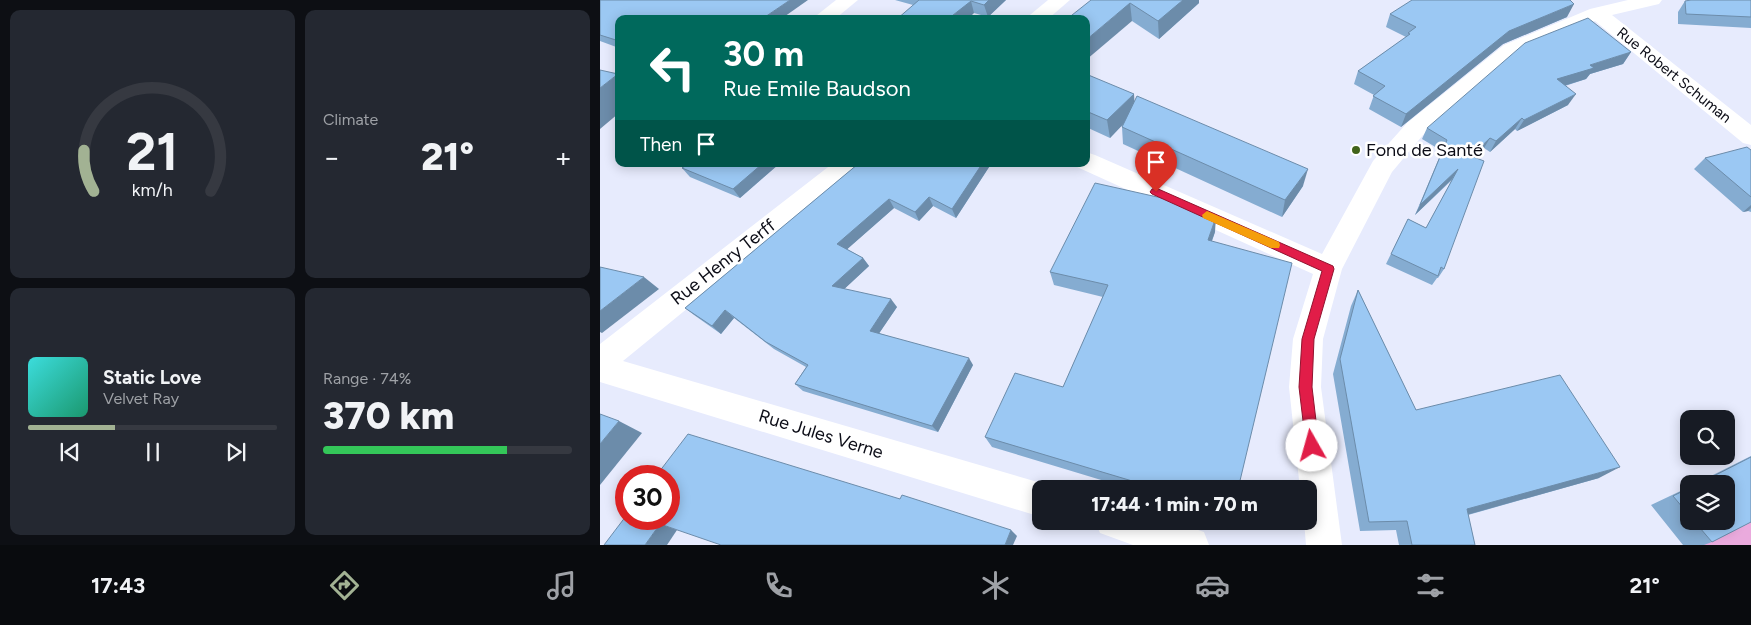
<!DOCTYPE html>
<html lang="en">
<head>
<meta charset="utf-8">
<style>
	:root { --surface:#171b24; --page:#242831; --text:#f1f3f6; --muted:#9ea1a6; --line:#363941; --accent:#a2b293 }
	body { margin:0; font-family:Figtree,sans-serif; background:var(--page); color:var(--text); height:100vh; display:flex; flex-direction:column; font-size:19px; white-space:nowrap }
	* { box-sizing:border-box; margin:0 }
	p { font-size:16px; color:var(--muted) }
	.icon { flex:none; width:28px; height:28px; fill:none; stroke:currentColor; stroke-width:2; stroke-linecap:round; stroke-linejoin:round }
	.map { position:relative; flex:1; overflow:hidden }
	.sheet { display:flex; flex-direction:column; gap:10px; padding:10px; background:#0d0f14; width:600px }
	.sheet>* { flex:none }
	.top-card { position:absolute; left:15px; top:15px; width:475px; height:152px; border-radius:10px; box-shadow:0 2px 12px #0003; background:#00695c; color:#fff; overflow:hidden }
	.fabs { position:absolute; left:1080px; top:410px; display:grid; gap:10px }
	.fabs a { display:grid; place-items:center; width:55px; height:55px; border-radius:10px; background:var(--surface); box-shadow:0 2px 12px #0003; font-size:25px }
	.speed { position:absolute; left:15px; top:465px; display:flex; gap:10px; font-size:25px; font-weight:700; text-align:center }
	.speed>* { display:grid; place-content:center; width:65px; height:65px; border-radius:50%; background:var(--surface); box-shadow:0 2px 12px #0003; line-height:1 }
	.speed .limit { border:8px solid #d22; background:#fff; color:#111 }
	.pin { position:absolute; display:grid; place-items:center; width:42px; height:42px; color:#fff; margin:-51px -21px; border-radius:50% 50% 50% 0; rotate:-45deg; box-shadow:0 0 5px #0007 }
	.pin .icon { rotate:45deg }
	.me { position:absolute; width:55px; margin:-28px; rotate:353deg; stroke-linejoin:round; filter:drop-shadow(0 0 4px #0008) }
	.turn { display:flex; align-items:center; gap:18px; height:105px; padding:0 25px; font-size:22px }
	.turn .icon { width:65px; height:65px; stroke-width:2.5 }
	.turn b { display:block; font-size:35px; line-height:42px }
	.then { display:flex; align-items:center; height:48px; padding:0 25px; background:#0003; gap:10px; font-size:19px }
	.big { font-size:38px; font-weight:800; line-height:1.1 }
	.sheet .widget { flex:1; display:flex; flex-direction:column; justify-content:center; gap:8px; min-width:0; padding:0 18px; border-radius:10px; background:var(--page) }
	.sheet .dial { align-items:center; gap:0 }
	.dial svg { height:130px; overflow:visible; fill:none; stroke:var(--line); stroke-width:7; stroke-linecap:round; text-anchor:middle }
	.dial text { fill:var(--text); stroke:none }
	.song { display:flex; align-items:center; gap:15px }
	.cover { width:60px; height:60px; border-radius:8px; background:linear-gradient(135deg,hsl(180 70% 55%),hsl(160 70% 35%)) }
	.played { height:5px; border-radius:2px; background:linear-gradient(90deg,var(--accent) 35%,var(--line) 35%) }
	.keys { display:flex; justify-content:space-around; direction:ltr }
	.heat { display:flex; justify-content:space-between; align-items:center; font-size:28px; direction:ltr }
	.charge { height:8px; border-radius:4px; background:linear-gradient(90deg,#34c759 74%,var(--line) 0) }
	.sheet .tiles { flex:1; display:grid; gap:10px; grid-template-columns:repeat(2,1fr) }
	.trip { position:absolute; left:432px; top:480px; width:285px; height:50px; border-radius:10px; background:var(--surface); box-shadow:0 2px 12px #0003; font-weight:800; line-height:50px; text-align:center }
	.tabs { display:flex; height:80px; justify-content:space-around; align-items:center; background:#090b0e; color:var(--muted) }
	.tabs .icon { width:35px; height:35px }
	.tabs .active { color:var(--accent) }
	.tabs b { font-size:22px; color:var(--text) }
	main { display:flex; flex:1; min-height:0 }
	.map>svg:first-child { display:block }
</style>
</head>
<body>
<main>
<section class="sheet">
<div class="tiles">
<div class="widget dial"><svg viewBox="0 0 100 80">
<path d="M14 69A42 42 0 1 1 86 69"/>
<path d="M14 69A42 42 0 0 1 8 44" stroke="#a2b293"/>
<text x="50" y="56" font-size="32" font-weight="700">21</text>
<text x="50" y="72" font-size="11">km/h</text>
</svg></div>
<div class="widget"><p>Climate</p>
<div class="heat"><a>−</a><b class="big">21°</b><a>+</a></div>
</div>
<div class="widget">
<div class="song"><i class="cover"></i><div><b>Static Love</b><p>Velvet Ray</p></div></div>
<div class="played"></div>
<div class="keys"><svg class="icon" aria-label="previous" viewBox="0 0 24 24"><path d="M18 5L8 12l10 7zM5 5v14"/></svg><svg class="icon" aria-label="pause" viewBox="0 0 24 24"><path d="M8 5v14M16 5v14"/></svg><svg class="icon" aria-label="next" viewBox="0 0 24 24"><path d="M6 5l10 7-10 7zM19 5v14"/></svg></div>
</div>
<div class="widget"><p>Range · 74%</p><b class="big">370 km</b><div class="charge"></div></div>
</div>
</section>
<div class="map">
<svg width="1151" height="545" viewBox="0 0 1151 545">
	<rect width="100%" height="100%" fill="#e7ebfd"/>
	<polygon fill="#eaaadd" points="1151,517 1151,545 1097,545"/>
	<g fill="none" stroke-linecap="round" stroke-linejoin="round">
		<g fill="#fff" fill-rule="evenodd">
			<polygon points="236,0 258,0 235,19 212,19"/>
			<polygon points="448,0 470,0 448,19 425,19"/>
			<polygon points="1028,0 1062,0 1059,4 1012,15 1151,125 1151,145 1143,143 995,21 918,53 823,135 792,172 742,269 723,339 721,387 742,545 706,545 704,521 709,521 709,489 700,489 689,387 693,339 713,274 477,167 476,164 486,164 486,152 495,155 722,254 773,161 807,123 904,45 990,9"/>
			<polygon points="232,164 260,164 257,170 23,361 441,483 454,489 441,489 441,517 0,382 0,344"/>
			<polygon points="495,521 572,521 604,532 609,545 533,545 500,533"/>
		</g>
	</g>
	<g fill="#85acd1">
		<polygon points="0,0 19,19 19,48 0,41"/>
		<polygon points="295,0 406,0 388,17 374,13 313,5"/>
		<polygon points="491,0 599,3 559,39 532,21"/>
		<polygon points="1151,0 1151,28 1078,24 1078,12 1085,1"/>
		<polygon points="790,14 967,17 903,44 801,127 769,109 774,95 754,84 758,71 806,37 786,27"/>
		<polygon points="1031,52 1023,64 990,74 986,79 965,86 968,105 917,131 915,129 890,152 884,148 875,157 844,269 838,278 837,278 832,285 786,264 808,219 826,228 852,180 815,215 842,151 822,139 827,128"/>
		<polygon points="486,74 534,102 703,186 682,217 523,144 522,127 523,124 510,138 486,127"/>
		<polygon points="1151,150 1151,212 1148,211 1143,212 1094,169 1105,158"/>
		<polygon points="88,164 179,164 140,198 90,177 82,168"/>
		<polygon points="258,164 391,164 356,218 333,206 319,221 294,208 247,249 263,258 269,266 244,289 297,307 279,333 373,365 338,432 203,391 195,384 206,367 174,349 134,318 121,334 94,315 85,308"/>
		<polygon points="615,232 612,241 638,489 531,489 392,447 385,437 463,387 503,297 454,285 450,272"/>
		<polygon points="758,290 816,410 999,478 868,515 875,545 799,545 796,530 760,531 733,374 751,306"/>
		<polygon points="1151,456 1151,522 1112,542 1104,545 1083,545 1051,505 1089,487 1089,521 1126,521 1126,484 1095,484"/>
	</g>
	<g fill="#6c8caa">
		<polygon points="190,0 208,0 181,19 162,19"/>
		<polygon points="389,0 406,0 388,17 384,5"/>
		<polygon points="583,0 599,0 599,3 559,39 558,21"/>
		<polygon points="371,1 374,13 368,19 348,19"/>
		<polygon points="530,3 532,21 486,60 486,40"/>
		<polygon points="974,4 967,17 903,44 801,127 806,114 909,31"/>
		<polygon points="1031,52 1023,64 990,74 986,79 950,90 957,79 990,65"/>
		<polygon points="18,74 19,74 19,113 0,129 0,88"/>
		<polygon points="534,94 535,112 510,138 507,120"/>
		<polygon points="976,94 968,105 917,131 924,120"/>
		<polygon points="922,118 915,129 890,152 896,141"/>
		<polygon points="890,138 884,148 866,166 871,156"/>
		<polygon points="162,164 179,164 140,198 133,189"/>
		<polygon points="382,164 391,164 356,218 352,209"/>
		<polygon points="708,169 703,186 682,217 685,200"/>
		<polygon points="858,169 852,179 815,215 820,205"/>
		<polygon points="329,197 333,206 319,221 315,212"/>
		<polygon points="289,199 294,208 244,252 237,244"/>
		<polygon points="1151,205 1151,208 1148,211 1143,212"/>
		<polygon points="616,217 615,232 607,254 608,240"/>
		<polygon points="263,258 269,266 239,294 232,286"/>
		<polygon points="44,277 59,289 2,333 0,332 0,311"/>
		<polygon points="291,299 297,307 276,338 270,331"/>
		<polygon points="125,310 134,318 121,334 112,326"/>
		<polygon points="369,358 373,365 338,432 332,426"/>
		<polygon points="19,421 42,433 0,485 0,444"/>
		<polygon points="1020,467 999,478 852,519 867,509"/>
		<polygon points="60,524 77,530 67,545 45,545"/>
		<polygon points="411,530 417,536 413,545 405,545"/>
	</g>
	<g fill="#9bc8f3" stroke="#6c8caa">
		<polygon points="0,0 190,0 162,19 19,19 19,41 0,35"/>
		<polygon points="319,0 389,0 384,5 371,1 348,19 297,19"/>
		<polygon points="491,0 583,0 558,21 530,3 486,40 486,19 467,19"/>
		<polygon points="812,0 970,0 974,4 909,31 806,114 773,96 785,86 758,71 810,34 808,33 816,27 790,14"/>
		<polygon points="1091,0 1151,0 1151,17 1086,14 1085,1"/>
		<polygon points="988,18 1031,52 990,65 994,68 957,79 976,94 924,120 922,118 896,141 890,138 871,156 884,161 844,269 841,267 838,276 791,254 808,219 826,228 858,169 820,205 847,140 827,128 925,43"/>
		<polygon points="0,70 18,74 0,88"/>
		<polygon points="486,74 534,94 507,120 486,111"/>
		<polygon points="537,96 708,169 685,200 522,127"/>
		<polygon points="1147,147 1151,150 1151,197 1105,158"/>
		<polygon points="88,164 162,164 133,189 82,168"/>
		<polygon points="258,164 382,164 352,209 329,197 315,212 289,199 237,244 263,258 232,286 291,299 270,331 369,358 332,426 195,384 208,365 166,342 125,310 112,326 85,308"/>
		<polygon points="495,183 584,203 616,217 608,240 692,263 638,489 559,489 385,437 415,373 463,387 508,285 450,272"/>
		<polygon points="0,267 44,277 0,311"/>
		<polygon points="758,290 816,410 960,375 1020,467 867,509 875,545 812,545 807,521 769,522 740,359"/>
		<polygon points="0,414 19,421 0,444"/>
		<polygon points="88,434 300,499 302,495 411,530 405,545 121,545 60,524 45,545 4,545 26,516 26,519 69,519 69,476 56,476"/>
		<polygon points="1151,457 1151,522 1112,542 1094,521 1126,521 1126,484 1098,484"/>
		<polygon points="1089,488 1089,515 1073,496"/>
	</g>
	<polygon fill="#e11d48" stroke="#92132f" points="556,188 733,266 734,269 714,339 712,387 719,446 717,451 712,453 708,451 706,446 699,387 702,339 722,271 552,194 550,192 552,189"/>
	<polygon fill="#f59e0b" points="607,211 679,242 680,245 679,248 671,248 603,218 602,215"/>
	<circle fill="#41631a" stroke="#fff" stroke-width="2" cx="756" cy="150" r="5"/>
	<g text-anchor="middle" stroke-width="5" stroke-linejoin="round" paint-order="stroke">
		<g font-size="15" fill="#0b0c16" stroke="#fff">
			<text transform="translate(1074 75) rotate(39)" y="5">Rue Robert Schuman</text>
		</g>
		<g font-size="18" fill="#0b0c16" stroke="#fff" text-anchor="start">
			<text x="766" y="156">Fond de Santé</text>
		</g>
		<g font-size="18" fill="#0b0c16" stroke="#fff">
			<text transform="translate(123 262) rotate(-38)" y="6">Rue Henry Terff</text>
			<text transform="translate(221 434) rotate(17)" y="6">Rue Jules Verne</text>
		</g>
	</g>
</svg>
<div class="fabs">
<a><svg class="icon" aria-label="search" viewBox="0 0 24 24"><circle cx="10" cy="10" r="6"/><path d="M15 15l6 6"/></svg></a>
<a><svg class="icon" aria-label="layers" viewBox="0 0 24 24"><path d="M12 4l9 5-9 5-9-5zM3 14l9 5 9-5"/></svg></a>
</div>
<div class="speed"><div class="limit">30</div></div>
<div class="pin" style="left:556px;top:192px;background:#d93025"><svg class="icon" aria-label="arrive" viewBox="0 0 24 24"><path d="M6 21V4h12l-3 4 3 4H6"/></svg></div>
<svg class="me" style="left:712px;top:446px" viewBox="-20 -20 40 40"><circle r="19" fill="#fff"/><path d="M0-13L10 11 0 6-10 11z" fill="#e11d48"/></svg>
<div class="trip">17:44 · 1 min · 70 m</div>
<div class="top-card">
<div class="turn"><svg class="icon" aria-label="left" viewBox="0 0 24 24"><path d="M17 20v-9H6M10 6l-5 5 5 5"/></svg><div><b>30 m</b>Rue Emile Baudson</div></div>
<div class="then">Then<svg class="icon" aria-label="arrive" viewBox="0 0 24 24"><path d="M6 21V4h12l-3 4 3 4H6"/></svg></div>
</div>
</div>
</main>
<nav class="tabs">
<b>17:43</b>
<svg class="icon active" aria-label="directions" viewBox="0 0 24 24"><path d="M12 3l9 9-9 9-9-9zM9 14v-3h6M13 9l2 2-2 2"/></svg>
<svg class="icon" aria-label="music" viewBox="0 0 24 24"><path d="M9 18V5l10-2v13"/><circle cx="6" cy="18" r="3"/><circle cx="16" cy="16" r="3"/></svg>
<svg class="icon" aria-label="phone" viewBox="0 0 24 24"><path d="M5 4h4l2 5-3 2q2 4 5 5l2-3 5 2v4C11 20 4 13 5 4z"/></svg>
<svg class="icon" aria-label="climate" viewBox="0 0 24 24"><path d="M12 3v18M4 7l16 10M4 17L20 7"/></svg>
<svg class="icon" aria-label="car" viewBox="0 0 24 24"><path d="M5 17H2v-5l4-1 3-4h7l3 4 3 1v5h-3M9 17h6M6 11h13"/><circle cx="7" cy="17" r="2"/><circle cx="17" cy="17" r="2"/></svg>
<svg class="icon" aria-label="filters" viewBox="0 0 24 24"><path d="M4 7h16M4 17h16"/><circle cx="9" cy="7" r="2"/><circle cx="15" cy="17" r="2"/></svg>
<b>21°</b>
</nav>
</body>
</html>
